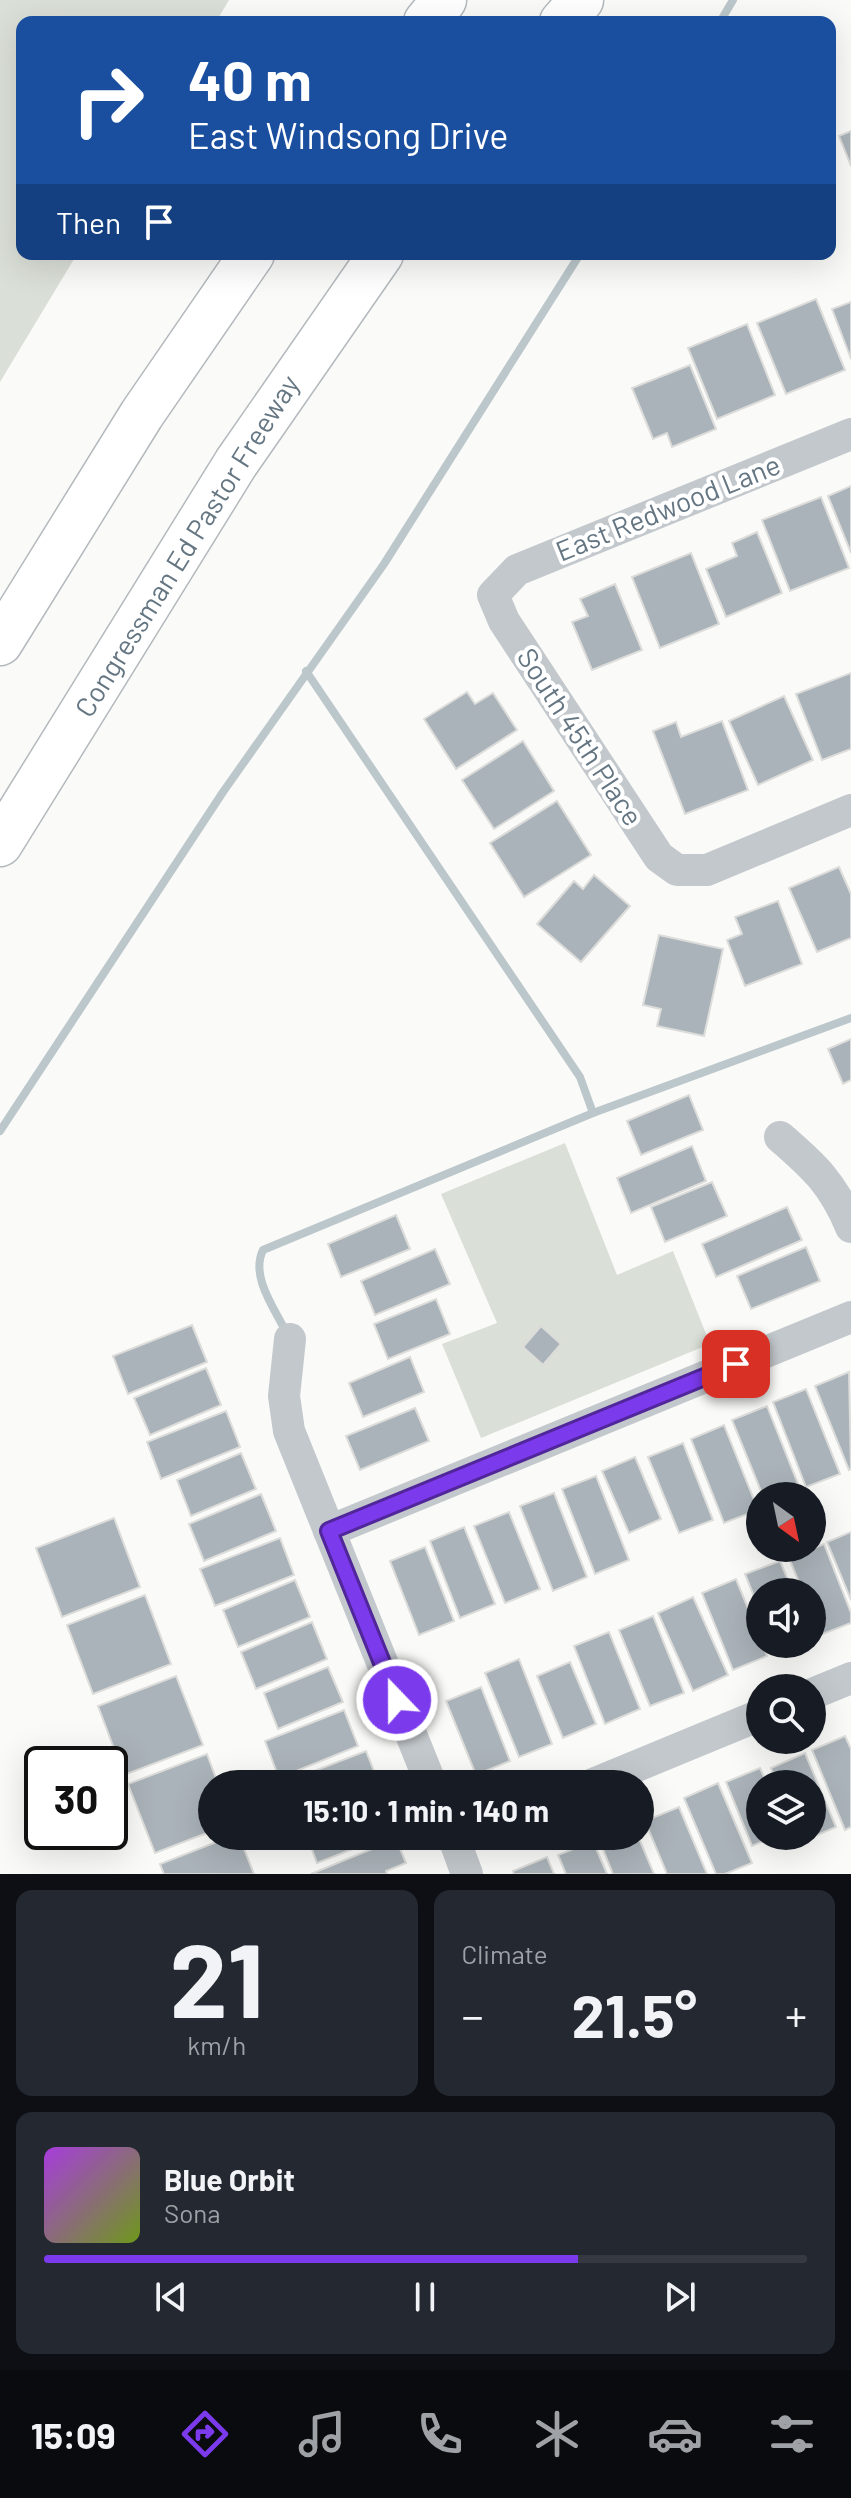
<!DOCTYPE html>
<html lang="en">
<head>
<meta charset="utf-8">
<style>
	:root { --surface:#171b24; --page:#242831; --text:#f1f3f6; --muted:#9ea1a6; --line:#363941; --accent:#7c3aed }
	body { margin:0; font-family:Barlow,sans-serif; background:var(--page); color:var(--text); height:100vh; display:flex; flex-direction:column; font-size:30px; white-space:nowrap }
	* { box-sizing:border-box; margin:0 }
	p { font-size:26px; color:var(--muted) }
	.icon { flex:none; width:44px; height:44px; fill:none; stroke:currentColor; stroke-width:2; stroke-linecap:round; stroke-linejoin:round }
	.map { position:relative; height:1874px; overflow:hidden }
	.panel { display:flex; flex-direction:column; gap:16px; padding:16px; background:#0d0f14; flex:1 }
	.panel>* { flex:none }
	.guide { position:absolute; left:16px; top:16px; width:820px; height:244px; border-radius:16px; box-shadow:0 8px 32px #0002; background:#1a4fa0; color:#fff; overflow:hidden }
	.needle { width:52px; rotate:147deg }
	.buttons { position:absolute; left:746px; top:1482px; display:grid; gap:16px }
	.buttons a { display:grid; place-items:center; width:80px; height:80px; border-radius:50%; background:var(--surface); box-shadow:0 8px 32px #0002; font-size:40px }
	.speed { position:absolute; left:24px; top:1746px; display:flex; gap:16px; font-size:40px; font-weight:700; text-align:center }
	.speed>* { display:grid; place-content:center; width:104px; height:104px; border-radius:50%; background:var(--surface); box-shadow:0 8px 32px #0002; line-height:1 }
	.speed .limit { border:4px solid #111; border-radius:12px; background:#fff; color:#111 }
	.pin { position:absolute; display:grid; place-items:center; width:68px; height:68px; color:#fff; margin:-34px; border-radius:16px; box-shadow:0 4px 12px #0006 }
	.me { position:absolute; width:88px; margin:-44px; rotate:338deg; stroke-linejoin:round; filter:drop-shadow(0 0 6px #0008) }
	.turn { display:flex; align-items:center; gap:28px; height:168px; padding:0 40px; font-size:36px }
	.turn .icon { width:104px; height:104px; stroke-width:2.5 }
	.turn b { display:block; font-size:56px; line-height:68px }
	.then { display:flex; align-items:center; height:76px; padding:0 40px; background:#0003; gap:16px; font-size:30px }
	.big { font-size:60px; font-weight:700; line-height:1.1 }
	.panel .tile { flex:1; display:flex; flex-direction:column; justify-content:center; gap:12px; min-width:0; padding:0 28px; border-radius:16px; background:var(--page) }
	.panel .dial { align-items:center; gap:0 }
	.dial b { font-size:104px; line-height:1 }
	.song { display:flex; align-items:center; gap:24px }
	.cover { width:96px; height:96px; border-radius:12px; background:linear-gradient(135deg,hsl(280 70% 55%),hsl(80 70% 35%)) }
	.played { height:8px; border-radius:4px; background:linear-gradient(90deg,var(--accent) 70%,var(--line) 70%) }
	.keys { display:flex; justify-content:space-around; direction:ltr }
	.heat { display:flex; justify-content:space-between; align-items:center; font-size:44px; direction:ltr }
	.panel .tiles { flex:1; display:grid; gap:16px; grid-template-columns:1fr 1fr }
	.tile:last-child { grid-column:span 2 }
	.trip { position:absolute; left:198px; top:1770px; width:456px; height:80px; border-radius:40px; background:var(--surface); box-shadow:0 8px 32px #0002; font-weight:700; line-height:80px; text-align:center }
	.menu { display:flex; height:128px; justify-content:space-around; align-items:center; background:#090b0e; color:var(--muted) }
	.menu .icon { width:56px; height:56px }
	.menu .active { color:var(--accent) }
	.menu b { font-size:36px; color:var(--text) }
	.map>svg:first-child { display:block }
</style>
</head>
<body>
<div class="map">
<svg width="851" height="1874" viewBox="0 0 851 1874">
	<rect width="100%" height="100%" fill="#fafaf8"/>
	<g fill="#dadfd7">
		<polygon points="0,0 229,0 216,22 22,22 22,254 77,254 0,382"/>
		<polygon points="565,1143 617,1275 673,1251 710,1344 481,1438 442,1344 497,1323 441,1194"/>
	</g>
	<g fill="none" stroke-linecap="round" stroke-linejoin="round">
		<g stroke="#bbc7cb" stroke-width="8">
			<polyline points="720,22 733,0"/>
			<polyline points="306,671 580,1077 593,1113"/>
			<polyline points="0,1131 223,792 384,564 580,254"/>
			<path d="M 287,1334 C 275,1309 250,1277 263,1250 L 593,1113 L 851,1018"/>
		</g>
	</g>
	<g fill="#aab3b9" stroke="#dcdcda" stroke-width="2">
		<polygon points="851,131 851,166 839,136"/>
		<polygon points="816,299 845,370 786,394 757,323"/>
		<polygon points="851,302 851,359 832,309"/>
		<polygon points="747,324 775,395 717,419 688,348"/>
		<polygon points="690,365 716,429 672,447 667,433 653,439 632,388"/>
		<polygon points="851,486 851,553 828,496"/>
		<polygon points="821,497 849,568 790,591 762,520"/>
		<polygon points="757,532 782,593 726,617 706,569 737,556 732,543"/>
		<polygon points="691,553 719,624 660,648 632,577"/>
		<polygon points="615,584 642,650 592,670 572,622 588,616 580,599"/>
		<polygon points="851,673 851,749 822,760 796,694"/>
		<polygon points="467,692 475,704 493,693 517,730 456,769 424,719"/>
		<polygon points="784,696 813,760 758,785 729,721"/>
		<polygon points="722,721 748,790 685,814 653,731 676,722 681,737"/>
		<polygon points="523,741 554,791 494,829 462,780"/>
		<polygon points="557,801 591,855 524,897 490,843"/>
		<polygon points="839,867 851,894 851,938 817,952 789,888"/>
		<polygon points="594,875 630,906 581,962 537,924 574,881 583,889"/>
		<polygon points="778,901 802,964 745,986 727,940 742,934 735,917"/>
		<polygon points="659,935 723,949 704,1036 657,1026 661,1009 643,1005"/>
		<polygon points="851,1039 851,1080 843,1084 828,1049"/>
		<polygon points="689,1095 703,1130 641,1155 627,1121"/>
		<polygon points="692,1146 706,1181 631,1213 617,1178"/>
		<polygon points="712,1182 727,1216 665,1242 651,1207"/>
		<polygon points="787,1207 802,1240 716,1277 702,1244"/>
		<polygon points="396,1215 410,1249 341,1277 328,1244"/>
		<polygon points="806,1247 820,1281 751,1309 737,1276"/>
		<polygon points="435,1249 450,1284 375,1315 361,1281"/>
		<polygon points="436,1299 450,1334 388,1359 374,1324"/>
		<polygon points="192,1325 207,1362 128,1394 113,1356"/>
		<polygon points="541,1326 561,1344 543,1365 523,1347"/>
		<polygon points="410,1357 424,1392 363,1417 349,1383"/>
		<polygon points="206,1368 221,1405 150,1435 134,1398"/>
		<polygon points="849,1372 851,1469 849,1470 815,1386"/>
		<polygon points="806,1389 840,1474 806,1487 773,1402"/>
		<polygon points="767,1406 798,1484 763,1496 732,1420"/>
		<polygon points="415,1408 429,1441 360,1470 346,1436"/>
		<polygon points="226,1411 240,1447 161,1479 147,1442"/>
		<polygon points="724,1425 758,1510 724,1523 691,1439"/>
		<polygon points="683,1443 713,1520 679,1533 648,1457"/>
		<polygon points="241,1453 256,1489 191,1516 177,1480"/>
		<polygon points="635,1457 661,1519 629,1533 602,1471"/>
		<polygon points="596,1476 629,1560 595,1574 562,1489"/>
		<polygon points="554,1493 587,1577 553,1591 520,1506"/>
		<polygon points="261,1494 276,1531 204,1561 189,1524"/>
		<polygon points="509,1512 540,1589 505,1603 474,1526"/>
		<polygon points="114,1518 140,1587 62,1617 36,1548"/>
		<polygon points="464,1527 495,1604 460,1618 430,1541"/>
		<polygon points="851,1532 851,1600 827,1542"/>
		<polygon points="280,1538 294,1575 215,1606 200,1569"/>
		<polygon points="824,1544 851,1613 851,1623 820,1635 812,1615 812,1592 803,1592 789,1558"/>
		<polygon points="425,1547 454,1621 419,1635 390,1561"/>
		<polygon points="780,1561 793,1592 760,1592 760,1611 745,1574"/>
		<polygon points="736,1579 760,1638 760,1644 763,1644 767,1656 733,1670 702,1593"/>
		<polygon points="295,1580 310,1617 238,1647 223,1610"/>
		<polygon points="145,1595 171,1664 93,1694 67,1625"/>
		<polygon points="693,1597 728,1675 693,1691 658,1613"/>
		<polygon points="653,1616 684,1693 650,1706 619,1630"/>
		<polygon points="312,1622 327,1659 256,1689 241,1652"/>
		<polygon points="609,1632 640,1709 605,1724 574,1646"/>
		<polygon points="519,1659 552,1744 519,1757 485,1673"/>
		<polygon points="570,1662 596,1724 563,1738 537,1676"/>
		<polygon points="328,1667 343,1702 278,1729 264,1693"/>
		<polygon points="176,1676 203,1745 124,1775 98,1706"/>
		<polygon points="481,1687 510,1761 476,1775 446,1701"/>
		<polygon points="344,1710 358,1746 279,1778 265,1741"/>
		<polygon points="845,1736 851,1749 851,1827 845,1830 812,1750"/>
		<polygon points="366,1751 379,1784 287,1784 286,1782"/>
		<polygon points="805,1753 836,1827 801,1842 799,1836 812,1836 812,1784 777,1784 771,1768"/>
		<polygon points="207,1754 218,1784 212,1784 212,1831 155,1853 128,1784"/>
		<polygon points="760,1768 767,1784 760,1784 760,1836 775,1836 752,1846 726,1782"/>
		<polygon points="718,1783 752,1863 725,1874 716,1874 684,1798"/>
		<polygon points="679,1807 707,1874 667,1874 645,1821"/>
		<polygon points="232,1836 239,1836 254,1874 164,1874 160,1864"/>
		<polygon points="307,1836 386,1836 317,1863"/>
		<polygon points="605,1836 638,1836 654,1874 613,1874 599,1839"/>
		<polygon points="396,1839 406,1863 386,1871 387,1874 311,1874"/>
		<polygon points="593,1841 607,1874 566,1874 558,1855"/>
		<polygon points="547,1857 554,1874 514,1874 513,1871"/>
	</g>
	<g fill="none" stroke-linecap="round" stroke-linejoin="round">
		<defs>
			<g id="motorway">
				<polyline points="426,22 444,0"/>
				<polyline points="562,22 581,0"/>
				<polyline points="0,643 142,414 252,254"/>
				<polyline points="0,844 236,463 381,254"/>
			</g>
		</defs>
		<use href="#motorway" stroke="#b4b9bd" stroke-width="47"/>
		<g stroke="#c3c8cc" stroke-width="32">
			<polyline points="851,434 517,570 493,595 504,621 659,857 677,870 707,870 851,810"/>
			<path d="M 780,1137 C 815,1167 833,1184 851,1227"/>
			<polyline points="290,1339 284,1396 289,1431 431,1784"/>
			<polyline points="329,1531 851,1317"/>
			<polyline points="812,1694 851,1678"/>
			<polyline points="593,1784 760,1715"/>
			<polyline points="453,1836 467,1874"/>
		</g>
		<use href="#motorway" stroke="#fff" stroke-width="44"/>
	</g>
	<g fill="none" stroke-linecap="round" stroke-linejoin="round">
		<defs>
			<polyline id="route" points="397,1700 329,1531 736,1364"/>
		</defs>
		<use href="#route" stroke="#51269a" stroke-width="20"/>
		<use href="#route" stroke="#7c3aed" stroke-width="14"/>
	</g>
	<g text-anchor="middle" stroke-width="8" stroke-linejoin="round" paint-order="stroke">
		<g font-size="28" fill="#657683" stroke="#fff">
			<text transform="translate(668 508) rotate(-22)" y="10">East Redwood Lane</text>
			<text transform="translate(187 546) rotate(-58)" y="10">Congressman Ed Pastor Freeway</text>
			<text transform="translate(580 737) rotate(57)" y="10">South 45th Place</text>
		</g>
	</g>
</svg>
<div class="buttons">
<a><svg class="needle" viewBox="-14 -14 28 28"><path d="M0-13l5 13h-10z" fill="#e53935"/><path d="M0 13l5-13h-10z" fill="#9ea1a6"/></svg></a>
<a><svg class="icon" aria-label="sound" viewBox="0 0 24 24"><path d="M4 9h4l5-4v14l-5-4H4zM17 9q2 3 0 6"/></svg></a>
<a><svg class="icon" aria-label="search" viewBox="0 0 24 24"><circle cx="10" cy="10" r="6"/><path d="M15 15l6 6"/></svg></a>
<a><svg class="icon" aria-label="layers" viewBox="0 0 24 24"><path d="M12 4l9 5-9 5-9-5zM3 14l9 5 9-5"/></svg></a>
</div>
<div class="speed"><div class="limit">30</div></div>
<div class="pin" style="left:736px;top:1364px;background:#d93025"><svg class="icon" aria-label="arrive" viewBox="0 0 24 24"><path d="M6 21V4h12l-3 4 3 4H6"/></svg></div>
<svg class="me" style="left:397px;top:1700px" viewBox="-20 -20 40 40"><circle r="17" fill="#7c3aed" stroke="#fff" stroke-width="3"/><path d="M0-11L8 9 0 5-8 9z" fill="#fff"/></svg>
<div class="trip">15:10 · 1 min · 140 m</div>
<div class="guide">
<div class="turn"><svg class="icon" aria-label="right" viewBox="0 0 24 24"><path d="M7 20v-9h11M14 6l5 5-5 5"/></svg><div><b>40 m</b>East Windsong Drive</div></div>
<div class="then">Then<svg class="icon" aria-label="arrive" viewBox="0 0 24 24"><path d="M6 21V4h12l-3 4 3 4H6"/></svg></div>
</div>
</div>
<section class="panel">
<div class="tiles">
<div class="tile dial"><b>21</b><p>km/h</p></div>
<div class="tile"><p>Climate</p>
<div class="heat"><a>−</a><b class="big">21.5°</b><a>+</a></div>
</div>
<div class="tile">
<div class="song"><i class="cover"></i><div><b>Blue Orbit</b><p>Sona</p></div></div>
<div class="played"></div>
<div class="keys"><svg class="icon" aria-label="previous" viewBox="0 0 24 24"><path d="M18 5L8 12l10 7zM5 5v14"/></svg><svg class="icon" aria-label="pause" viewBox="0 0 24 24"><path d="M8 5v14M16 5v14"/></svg><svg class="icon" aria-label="next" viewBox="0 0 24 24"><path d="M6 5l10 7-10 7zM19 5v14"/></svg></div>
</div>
</div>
</section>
<nav class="menu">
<b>15:09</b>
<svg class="icon active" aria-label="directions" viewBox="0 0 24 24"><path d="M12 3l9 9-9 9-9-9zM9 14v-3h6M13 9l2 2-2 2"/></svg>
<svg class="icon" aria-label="music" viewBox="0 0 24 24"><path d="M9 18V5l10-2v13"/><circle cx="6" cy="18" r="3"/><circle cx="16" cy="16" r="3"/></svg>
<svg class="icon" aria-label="phone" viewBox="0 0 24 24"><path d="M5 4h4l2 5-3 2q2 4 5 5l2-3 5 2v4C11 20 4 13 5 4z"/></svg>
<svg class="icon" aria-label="climate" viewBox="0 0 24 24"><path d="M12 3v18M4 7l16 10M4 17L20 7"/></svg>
<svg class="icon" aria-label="car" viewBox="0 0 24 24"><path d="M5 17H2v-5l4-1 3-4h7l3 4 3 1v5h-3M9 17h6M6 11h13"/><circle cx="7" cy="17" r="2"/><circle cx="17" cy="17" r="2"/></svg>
<svg class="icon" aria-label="filters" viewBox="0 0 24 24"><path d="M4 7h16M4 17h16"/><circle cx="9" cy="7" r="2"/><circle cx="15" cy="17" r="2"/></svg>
</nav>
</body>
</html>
